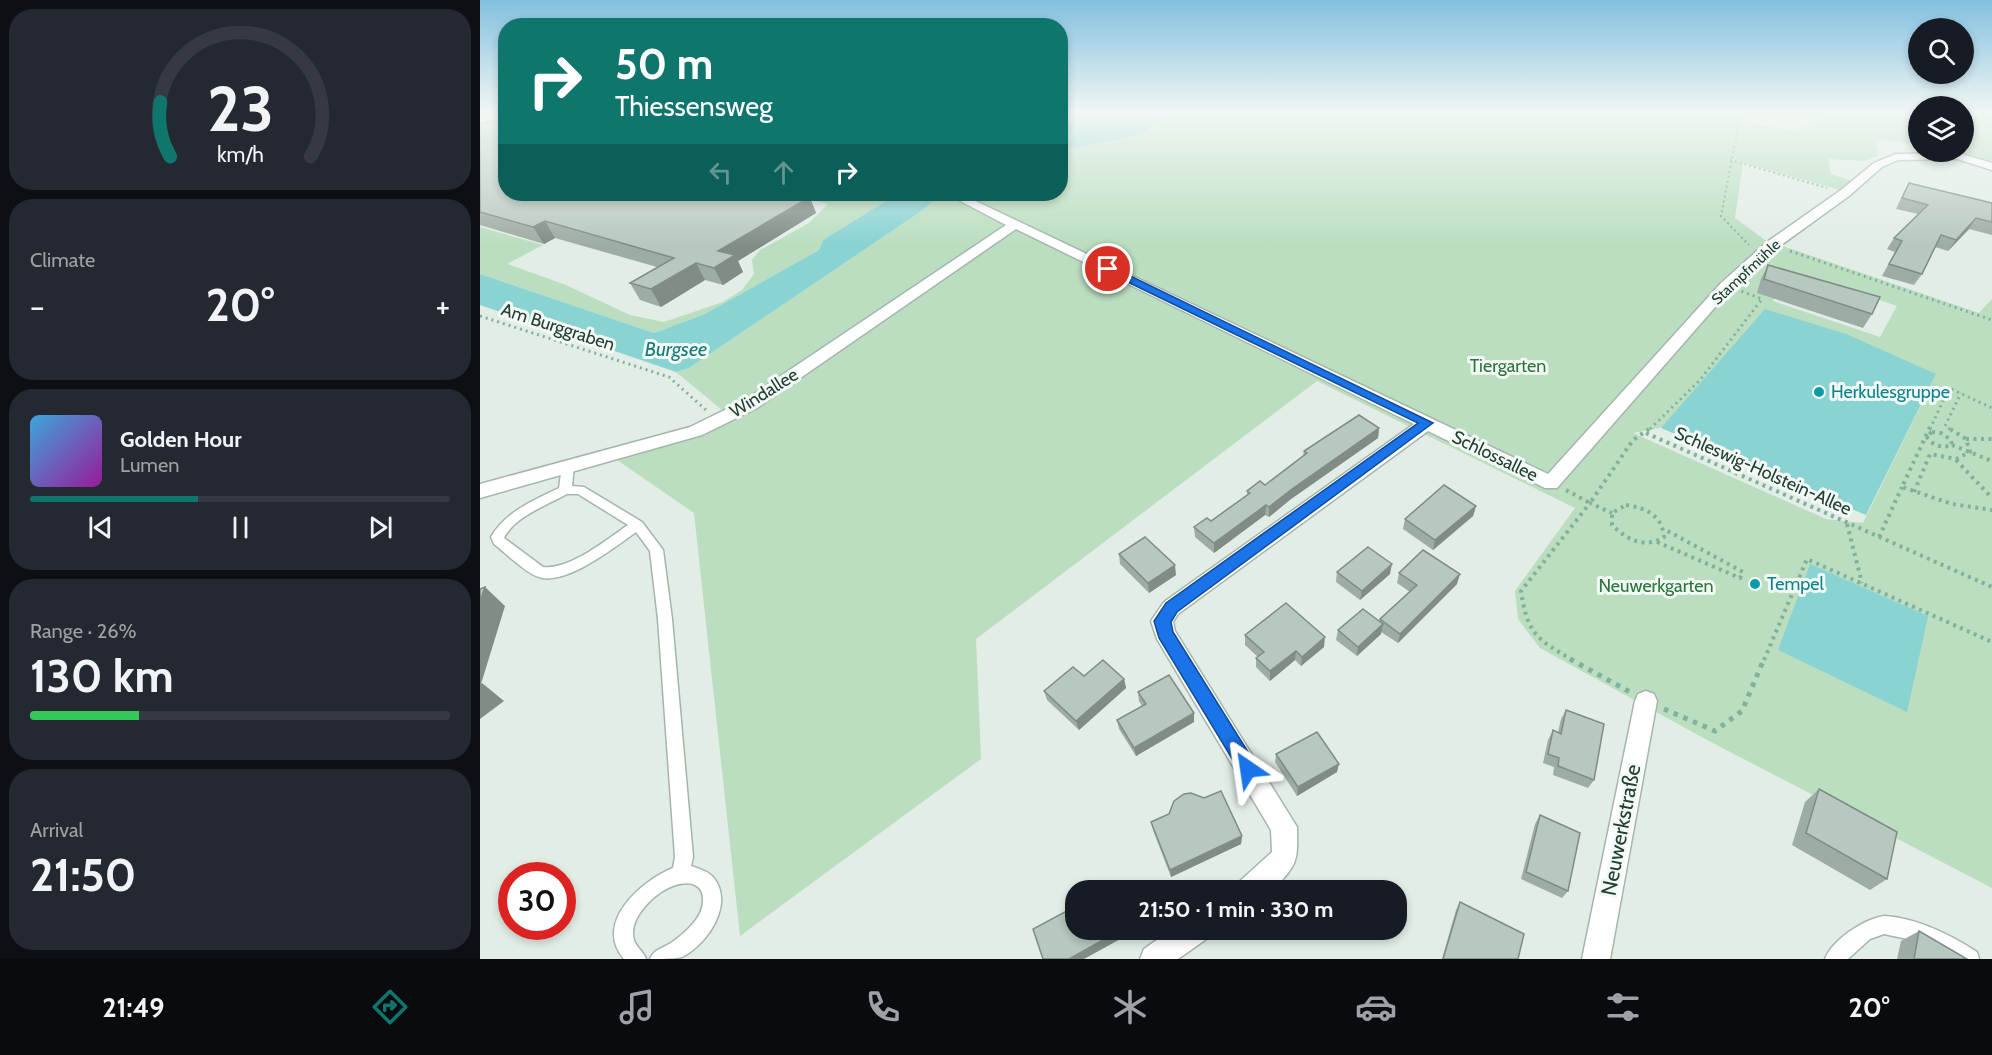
<!DOCTYPE html>
<html lang="en">
<head>
<meta charset="utf-8">
<style>
	:root { --surface:#171b24; --page:#242831; --text:#f1f3f6; --muted:#9ea1a6; --line:#363941; --accent:#0f766e }
	body { margin:0; font-family:Cabin,sans-serif; background:var(--page); color:var(--text); height:100vh; display:flex; flex-direction:column; font-size:22px; white-space:nowrap }
	* { box-sizing:border-box; margin:0 }
	p { font-size:20px; color:var(--muted) }
	.icon { flex:none; width:33px; height:33px; fill:none; stroke:currentColor; stroke-width:2; stroke-linecap:round; stroke-linejoin:round }
	.map { position:relative; flex:1; overflow:hidden }
	.drawer { display:flex; flex-direction:column; gap:9px; padding:9px; background:#0d0f14; width:480px }
	.drawer>* { flex:none }
	.banner { position:absolute; left:18px; top:18px; width:570px; height:183px; border-radius:24px; box-shadow:0 3px 9px #0003; background:#0f766e; color:#fff; overflow:hidden }
	.tools { position:absolute; left:1428px; top:18px; display:grid; gap:12px }
	.tools a { display:grid; place-items:center; width:66px; height:66px; border-radius:50%; background:var(--surface); box-shadow:0 3px 9px #0003; font-size:30px }
	.speed { position:absolute; left:18px; top:862px; display:flex; gap:12px; font-size:30px; font-weight:700; text-align:center }
	.speed>* { display:grid; place-content:center; width:78px; height:78px; border-radius:50%; background:var(--surface); box-shadow:0 3px 9px #0003; line-height:1 }
	.speed .limit { border:9px solid #d22; background:#fff; color:#111 }
	.pin { position:absolute; display:grid; place-items:center; width:51px; height:51px; color:#fff; margin:-26px; border:3px solid #fff; border-radius:50%; box-shadow:0 2px 6px #0007 }
	.me { position:absolute; width:66px; margin:-33px; rotate:328deg; stroke-linejoin:round; filter:drop-shadow(0 0 4px #0008) }
	.turn { display:flex; align-items:center; gap:21px; height:126px; padding:0 18px; font-size:27px }
	.turn .icon { width:78px; height:78px; stroke-width:2.5 }
	.turn b { display:block; font-size:42px; line-height:51px }
	.lanes { display:flex; align-items:center; height:57px; padding:0 18px; background:#0003; justify-content:center; gap:30px; direction:ltr }
	.lanes .off { opacity:.35 }
	.big { font-size:45px; font-weight:700; line-height:1.1 }
	.drawer .tile { flex:1; display:flex; flex-direction:column; justify-content:center; gap:9px; min-width:0; padding:0 21px; border-radius:24px; background:var(--page) }
	.drawer .dial { align-items:center; gap:0 }
	.dial svg { height:156px; overflow:visible; fill:none; stroke:var(--line); stroke-width:7; stroke-linecap:round; text-anchor:middle }
	.dial text { fill:var(--text); stroke:none }
	.song { display:flex; align-items:center; gap:18px }
	.cover { width:72px; height:72px; border-radius:9px; background:linear-gradient(135deg,hsl(200 70% 55%),hsl(300 70% 35%)) }
	.played { height:6px; border-radius:3px; background:linear-gradient(90deg,var(--accent) 40%,var(--line) 40%) }
	.keys { display:flex; justify-content:space-around; direction:ltr }
	.heat { display:flex; justify-content:space-between; align-items:center; font-size:33px; direction:ltr }
	.charge { height:9px; border-radius:4px; background:linear-gradient(90deg,#34c759 26%,var(--line) 0) }
	.trip { position:absolute; left:585px; top:880px; width:342px; height:60px; border-radius:24px; background:var(--surface); box-shadow:0 3px 9px #0003; font-weight:700; line-height:60px; text-align:center }
	.dock { display:flex; height:96px; justify-content:space-around; align-items:center; background:#090b0e; color:var(--muted) }
	.dock .icon { width:42px; height:42px }
	.dock .selected { color:var(--accent) }
	.dock b { font-size:27px; color:var(--text) }
	main { display:flex; flex:1; min-height:0 }
	.map>svg:first-child { display:block }
</style>
</head>
<body>
<main>
<section class="drawer">
<div class="tile dial"><svg viewBox="0 0 100 80">
<path d="M14 69A42 42 0 1 1 86 69"/>
<path d="M14 69A42 42 0 0 1 9 41" stroke="#0f766e"/>
<text x="50" y="56" font-size="32" font-weight="700">23</text>
<text x="50" y="72" font-size="11">km/h</text>
</svg></div>
<div class="tile"><p>Climate</p>
<div class="heat"><a>−</a><b class="big">20°</b><a>+</a></div>
</div>
<div class="tile">
<div class="song"><i class="cover"></i><div><b>Golden Hour</b><p>Lumen</p></div></div>
<div class="played"></div>
<div class="keys"><svg class="icon" aria-label="previous" viewBox="0 0 24 24"><path d="M18 5L8 12l10 7zM5 5v14"/></svg><svg class="icon" aria-label="pause" viewBox="0 0 24 24"><path d="M8 5v14M16 5v14"/></svg><svg class="icon" aria-label="next" viewBox="0 0 24 24"><path d="M6 5l10 7-10 7zM19 5v14"/></svg></div>
</div>
<div class="tile"><p>Range · 26%</p><b class="big">130 km</b><div class="charge"></div></div>
<div class="tile"><p>Arrival</p><b class="big">21:50</b></div>
</section>
<div class="map">
<svg width="1512" height="959" viewBox="0 0 1512 959">
	<rect width="100%" height="100%" fill="#e2ede6"/>
	<g fill="#badebf" fill-rule="evenodd">
		<path d="M 690,112 L 1265,112 L 1263,122 L 1314,131 L 1356,112 L 1438,112 L 1438,143 L 1396,140 L 1398,156 L 1384,161 L 1348,159 L 1351,174 L 1371,181 L 1360,190 L 1263,163 L 1255,218 L 1285,240 L 1499,313 L 1512,299 L 1512,888 L 1227,740 L 1060,648 L 1038,619 L 1035,591 L 1095,508 L 837,381 L 496,639 L 501,759 L 260,936 L 214,513 L 137,460 L 226,434 L 242,410 L 196,372 L 209,368 L 443,210 L 452,202 L 453,194 L 580,194 L 581,146 L 594,148 L 662,135 ZM 1306,279 L 1340,280 L 1417,306 L 1400,337 L 1293,301 ZM 1456,374 L 1383,523 L 1346,519 L 1153,433 Z"/>
		<polygon points="1484,112 1512,112 1512,163 1491,155 1458,152 1484,152"/>
		<polygon points="307,194 417,194 343,240 339,250 225,314 174,333 0,274 0,227 63,245 27,264 86,285 150,315 184,322 243,302 262,290 274,274 272,260 280,250 329,223 348,204"/>
	</g>
	<g fill="#89d3d3">
		<polygon points="581,112 690,112 662,135 594,148 581,146"/>
		<polygon points="417,194 453,194 452,202 443,210 209,368 196,372 0,305 0,274 174,333 225,314 339,250 343,240"/>
		<polygon points="1285,309 1366,334 1456,374 1386,515 1181,428"/>
		<polygon points="1330,564 1448,616 1427,712 1298,650"/>
	</g>
	<g fill="none" stroke-linecap="round" stroke-linejoin="round">
		<defs>
			<g id="service">
				<path d="M 88,462 L 94,466 L 92,486 L 104,487 L 162,522 L 183,550 L 192,619 L 213,857 L 211,866 C 217,868 227,871 232,876 C 256,902 228,944 202,957 C 194,959 179,959 170,959 C 173,950 183,948 191,943 C 204,934 224,917 223,900 C 223,895 222,890 218,887 C 212,882 203,883 196,885 C 177,890 147,918 154,940 C 156,947 164,952 166,959 L 144,959 C 113,923 161,881 193,868 L 195,857 L 178,619 L 170,551 L 156,532 C 135,547 82,589 56,576 C 41,569 27,554 14,544 L 11,537 C 25,512 54,500 79,488 L 82,466 ZM 87,494 L 98,494 L 148,525 C 126,540 90,570 63,567 L 24,538 C 34,517 67,505 87,494 Z"/>
				<path d="M 1404,916 C 1437,918 1469,934 1497,952 L 1499,959 L 1473,959 L 1437,941 L 1404,934 L 1390,939 L 1368,959 L 1345,959 C 1352,940 1384,919 1404,916 Z"/>
			</g>
			<g id="minor">
				<path d="M 1478,153 L 1512,163 L 1512,170 L 1477,159 L 1418,160 L 1402,167 L 1369,196 L 1297,248 L 1251,289 L 1077,488 L 1065,488 L 948,431 L 698,614 L 693,622 L 695,631 L 817,827 C 818,864 817,864 792,891 L 757,891 L 760,881 L 792,852 L 791,830 L 677,639 L 671,621 L 684,602 L 934,424 L 536,229 L 277,408 L 222,435 L 0,498 L 0,484 L 210,427 L 265,400 L 526,225 L 467,194 L 481,194 L 1068,474 L 1241,283 L 1287,242 L 1361,190 L 1394,163 L 1416,154 Z"/>
				<polygon points="1166,691 1174,694 1177,701 1130,959 1102,959 1155,701 1158,694"/>
				<polygon points="691,930 729,930 725,940 698,959 660,959 664,949"/>
			</g>
		</defs>
		<use href="#service" stroke="#a5b5ac" stroke-width="3"/>
		<use href="#minor" stroke="#a5b5ac" stroke-width="3"/>
		<g stroke="#82b19b" stroke-width="2" stroke-dasharray="2 3" stroke-linecap="butt">
			<polyline points="1261,112 1241,216 1269,245"/>
			<polyline points="1250,160 1347,188"/>
		</g>
		<g stroke="#82b19b" stroke-width="3" stroke-dasharray="2 4" stroke-linecap="butt">
			<polyline points="1310,251 1512,320"/>
			<polyline points="0,316 189,377 226,410"/>
			<polyline points="1170,429 1220,380 1282,299 1261,291"/>
			<polyline points="1450,429 1469,388 1512,408"/>
			<polyline points="1470,429 1465,426 1481,393"/>
		</g>
		<g stroke="#82b19b" stroke-width="4" stroke-dasharray="3 4.5" stroke-linecap="butt">
			<polyline points="1450,427 1422,487 1472,504 1512,510"/>
			<path d="M 1452,432 L 1461,433 L 1471,440 L 1472,445 C 1461,449 1452,445 1446,436 Z"/>
			<polyline points="1166,433 1512,587"/>
			<polyline points="1486,439 1512,439"/>
			<polyline points="1472,445 1512,461"/>
			<polyline points="1476,460 1512,498"/>
			<polyline points="1086,490 1110,503 1153,440 1172,427"/>
			<polyline points="1434,492 1450,454 1476,459 1490,452 1486,439 1467,427"/>
			<path d="M 1146,505 C 1166,508 1182,515 1184,537 C 1165,549 1147,540 1132,525 L 1132,513 Z"/>
			<polyline points="1367,524 1382,583"/>
			<polyline points="1399,537 1422,487"/>
			<polyline points="1177,542 1260,578 1263,572 1184,529"/>
			<path d="M 1093,660 C 1057,640 1047,633 1041,591 L 1110,503 L 1132,513"/>
			<polyline points="1284,660 1327,559 1512,642"/>
		</g>
		<g stroke="#82b19b" stroke-width="5" stroke-dasharray="4.5 6" stroke-linecap="butt">
			<polyline points="1090,659 1150,692"/>
			<polyline points="1184,709 1235,731 1262,711 1284,659"/>
		</g>
		<use href="#service" fill="#fff" fill-rule="evenodd"/>
		<use href="#minor" fill="#fff" fill-rule="evenodd"/>
	</g>
	<g fill="#9daca4">
		<polygon points="1310,112 1337,112 1333,119 1310,115"/>
		<polygon points="0,123 330,198 336,213 258,261 263,272 243,285 225,280 181,307 160,300 150,283 177,267 75,238 64,244 0,225"/>
		<polygon points="1429,183 1511,203 1512,202 1512,235 1489,229 1468,251 1455,247 1442,274 1434,285 1402,276 1415,252 1407,249 1414,238 1438,214 1416,209 1423,194"/>
		<polygon points="1288,265 1392,314 1383,328 1277,293 1281,279"/>
		<polygon points="899,428 898,438 811,499 789,517 785,515 734,553 715,537 714,527 731,521 767,496 767,491 785,485 823,456 824,451"/>
		<polygon points="996,506 993,516 953,550 923,529 925,519"/>
		<polygon points="639,554 696,575 669,593 640,564"/>
		<polygon points="857,572 910,574 880,600 856,582"/>
		<polygon points="919,573 977,584 918,643 901,632 901,634 877,656 856,640 858,630 899,621 900,619 930,592 917,583"/>
		<polygon points="765,635 844,647 821,666 815,660 790,681 776,667 776,658 778,657 765,645"/>
		<polygon points="604,676 644,679 646,688 599,730 567,700 564,691"/>
		<polygon points="658,692 714,722 656,756 639,729 637,720 662,706 659,701"/>
		<polygon points="1086,710 1114,780 1108,788 1073,775 1074,767 1063,763 1068,740 1073,730 1078,732 1081,719"/>
		<polygon points="796,754 857,772 817,796 795,762"/>
		<polygon points="1339,789 1407,879 1390,890 1312,845 1325,802"/>
		<polygon points="1060,815 1088,891 1082,898 1041,879 1055,824"/>
		<polygon points="671,822 762,836 761,844 691,877 673,830"/>
		<polygon points="980,902 1038,959 962,959 976,910"/>
		<polygon points="1439,931 1487,959 1417,959 1421,941"/>
	</g>
	<g fill="#808c86">
		<polygon points="311,194 337,194 330,198 336,213 258,261 263,272 243,285 234,268 238,251"/>
		<polygon points="1496,218 1489,229 1468,251 1476,240"/>
		<polygon points="65,221 75,238 64,244 53,227"/>
		<polygon points="216,263 225,280 181,307 171,289"/>
		<polygon points="899,428 898,438 811,499 789,517 789,507 812,489"/>
		<polygon points="786,505 785,515 734,553 734,543"/>
		<polygon points="996,506 993,516 953,550 955,540"/>
		<polygon points="912,564 910,574 880,600 882,591"/>
		<polygon points="695,565 696,575 669,593 668,583"/>
		<polygon points="980,574 977,584 918,643 920,634"/>
		<polygon points="5,587 25,606 1,684 2,683 24,701 0,719 0,601"/>
		<polygon points="903,624 901,634 877,656 878,647"/>
		<polygon points="845,637 844,647 821,666 822,657"/>
		<polygon points="816,651 815,660 790,681 790,671"/>
		<polygon points="644,679 646,688 599,730 596,721"/>
		<polygon points="714,713 714,722 656,756 654,748"/>
		<polygon points="859,764 857,772 817,796 818,787"/>
		<polygon points="762,836 761,844 691,877 690,870"/>
		<polygon points="641,930 655,931 604,959 589,959"/>
	</g>
	<g fill="#b7c8bf" stroke="#808c86" stroke-width="1.5">
		<polygon points="14,120 26,122 26,194 329,194 326,196 330,197 238,251 255,255 234,268 216,263 171,289 150,283 194,258 65,221 53,227 0,212 0,123"/>
		<polygon points="1429,183 1512,203 1512,222 1496,218 1476,240 1461,235 1442,274 1409,264 1422,241 1414,238 1448,205 1422,198"/>
		<polygon points="1288,265 1400,297 1392,314 1284,279"/>
		<polygon points="879,415 899,428 812,489 789,507 786,505 734,543 714,527 727,518 731,521 770,493 767,491 780,481 785,485 827,453 824,451"/>
		<polygon points="964,485 996,506 955,540 925,519"/>
		<polygon points="665,537 695,565 668,583 639,554"/>
		<polygon points="888,547 912,564 882,591 857,572"/>
		<polygon points="943,550 980,574 920,634 900,619 937,585 919,573"/>
		<polygon points="5,587 0,601 0,589"/>
		<polygon points="806,603 845,637 822,657 816,651 790,671 776,658 784,652 765,635"/>
		<polygon points="883,609 903,624 878,647 858,630"/>
		<polygon points="623,660 644,679 596,721 564,691 593,667 604,676"/>
		<polygon points="689,675 714,713 654,748 637,720 666,704 658,692"/>
		<polygon points="1086,710 1124,724 1114,780 1078,766 1079,758 1068,754 1073,730 1081,734"/>
		<polygon points="837,732 859,764 818,787 796,754"/>
		<polygon points="1339,789 1417,832 1407,879 1326,833"/>
		<polygon points="741,791 762,836 690,870 671,822 689,814 694,801 704,794 711,793 724,798"/>
		<polygon points="1060,815 1100,833 1088,891 1046,872"/>
		<polygon points="637,884 640,891 624,891"/>
		<polygon points="980,902 1044,934 1038,959 963,959"/>
		<polygon points="596,906 596,930 641,930 589,959 563,959 553,929"/>
		<polygon points="1439,931 1487,959 1434,959"/>
	</g>
	<linearGradient id="sky" x2="0" y2="1"><stop stop-color="#82c0e0"/><stop offset="0.46" stop-color="#f2f7f4"/><stop offset="1" stop-color="#f2f7f4" stop-opacity="0"/></linearGradient>
	<rect width="1512" height="246" fill="url(#sky)"/>
	<polygon fill="#1a73e8" stroke="#114b97" stroke-width="1.5" points="625,267 632,267 953,423 697,612 691,622 693,632 775,763 777,769 775,775 768,778 762,775 679,638 674,621 686,603 938,423 625,271"/>
	<g fill="#0f9aa8" stroke="#f3f9f5" stroke-width="2">
		<circle cx="1339" cy="392" r="6"/>
		<circle cx="1275" cy="584" r="6"/>
	</g>
	<g text-anchor="middle" stroke-width="6" stroke-linejoin="round" paint-order="stroke">
		<g font-size="15" fill="#223e32" stroke="#f3f9f5">
			<text transform="translate(1266 272) rotate(-43)" y="5">Stampfmühle</text>
		</g>
		<g font-size="18" fill="#223e32" stroke="#f3f9f5">
			<text transform="translate(78 327) rotate(18)" y="6">Am Burggraben</text>
			<text transform="translate(284 393) rotate(-32)" y="6">Windallee</text>
			<text transform="translate(1015 456) rotate(26)" y="6">Schlossallee</text>
			<text transform="translate(1283 471) rotate(24)" y="6">Schleswig-Holstein-Allee</text>
		</g>
		<g font-size="18" fill="#2b763c" stroke="#f3f9f5">
			<text x="1028" y="372">Tiergarten</text>
			<text x="1176" y="592">Neuwerkgarten</text>
		</g>
		<g font-size="18" fill="#0d838f" stroke="#f3f9f5" text-anchor="start">
			<text x="1351" y="398">Herkulesgruppe</text>
			<text x="1287" y="590">Tempel</text>
		</g>
		<g font-size="20" font-style="italic" fill="#1a7b7c" stroke="#f3f9f5">
			<text x="196" y="356">Burgsee</text>
		</g>
		<g font-size="21" fill="#223e32" stroke="#f3f9f5">
			<text transform="translate(1141 830) rotate(-79)" y="7">Neuwerkstraße</text>
		</g>
	</g>
</svg>
<div class="tools">
<a><svg class="icon" aria-label="search" viewBox="0 0 24 24"><circle cx="10" cy="10" r="6"/><path d="M15 15l6 6"/></svg></a>
<a><svg class="icon" aria-label="layers" viewBox="0 0 24 24"><path d="M12 4l9 5-9 5-9-5zM3 14l9 5 9-5"/></svg></a>
</div>
<div class="speed"><div class="limit">30</div></div>
<div class="pin" style="left:628px;top:269px;background:#d93025"><svg class="icon" aria-label="arrive" viewBox="0 0 24 24"><path d="M6 21V4h12l-3 4 3 4H6"/></svg></div>
<svg class="me" style="left:768px;top:769px" viewBox="-20 -20 40 40"><path d="M0-17L14 15 0 8-14 15z" fill="#1a73e8" stroke="#fff" stroke-width="4"/></svg>
<div class="trip">21:50 · 1 min · 330 m</div>
<div class="banner">
<div class="turn"><svg class="icon" aria-label="right" viewBox="0 0 24 24"><path d="M7 20v-9h11M14 6l5 5-5 5"/></svg><div><b>50 m</b>Thiessensweg</div></div>
<div class="lanes"><svg class="icon off" aria-label="left" viewBox="0 0 24 24"><path d="M17 20v-9H6M10 6l-5 5 5 5"/></svg><svg class="icon off" aria-label="ahead" viewBox="0 0 24 24"><path d="M12 20V5M6 11l6-6 6 6"/></svg><svg class="icon" aria-label="right" viewBox="0 0 24 24"><path d="M7 20v-9h11M14 6l5 5-5 5"/></svg></div>
</div>
</div>
</main>
<nav class="dock">
<b>21:49</b>
<svg class="icon selected" aria-label="directions" viewBox="0 0 24 24"><path d="M12 3l9 9-9 9-9-9zM9 14v-3h6M13 9l2 2-2 2"/></svg>
<svg class="icon" aria-label="music" viewBox="0 0 24 24"><path d="M9 18V5l10-2v13"/><circle cx="6" cy="18" r="3"/><circle cx="16" cy="16" r="3"/></svg>
<svg class="icon" aria-label="phone" viewBox="0 0 24 24"><path d="M5 4h4l2 5-3 2q2 4 5 5l2-3 5 2v4C11 20 4 13 5 4z"/></svg>
<svg class="icon" aria-label="climate" viewBox="0 0 24 24"><path d="M12 3v18M4 7l16 10M4 17L20 7"/></svg>
<svg class="icon" aria-label="car" viewBox="0 0 24 24"><path d="M5 17H2v-5l4-1 3-4h7l3 4 3 1v5h-3M9 17h6M6 11h13"/><circle cx="7" cy="17" r="2"/><circle cx="17" cy="17" r="2"/></svg>
<svg class="icon" aria-label="filters" viewBox="0 0 24 24"><path d="M4 7h16M4 17h16"/><circle cx="9" cy="7" r="2"/><circle cx="15" cy="17" r="2"/></svg>
<b>20°</b>
</nav>
</body>
</html>
